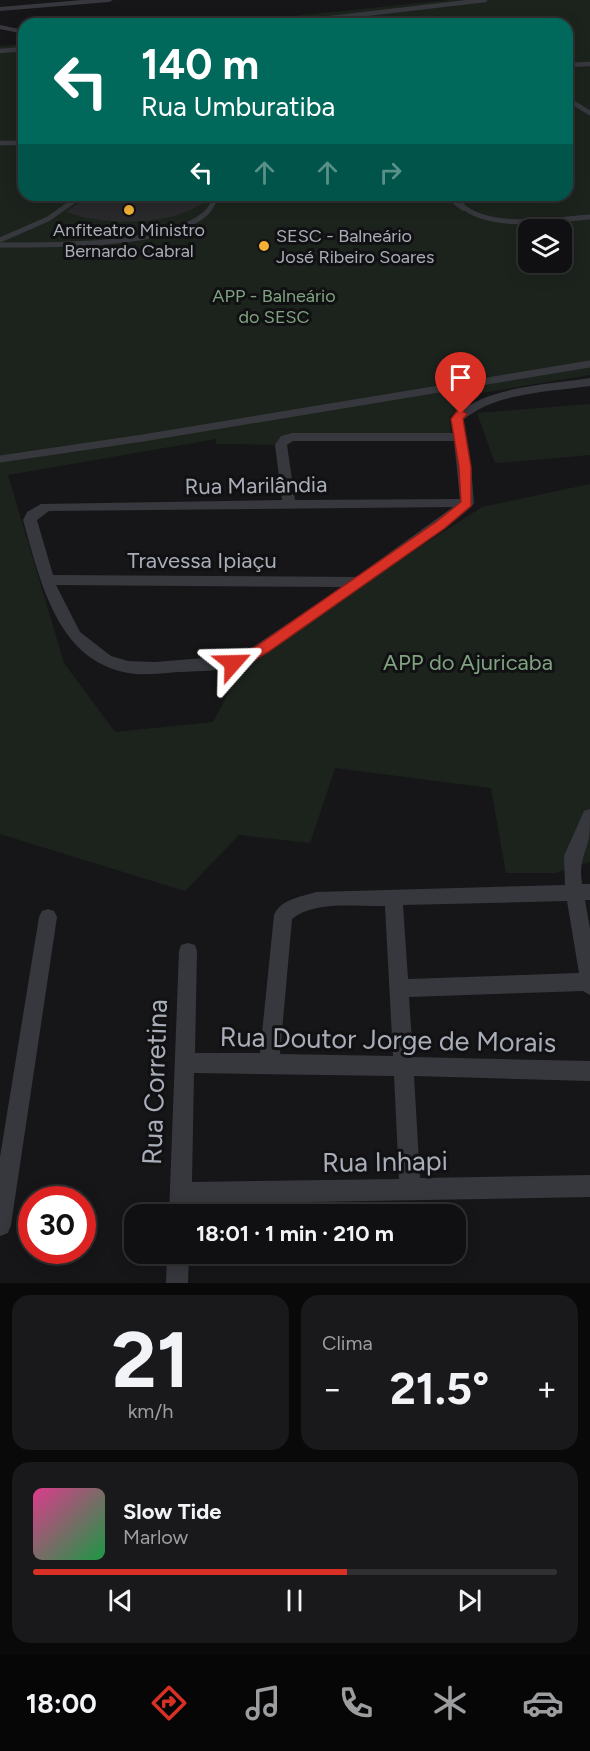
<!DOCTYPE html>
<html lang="pt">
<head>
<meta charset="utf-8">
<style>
	:root { --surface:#101012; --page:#19191b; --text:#f1f3f6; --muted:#9c9d9f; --line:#303032; --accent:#d93025 }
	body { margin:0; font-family:Figtree,sans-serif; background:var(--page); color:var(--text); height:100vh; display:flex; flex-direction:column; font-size:22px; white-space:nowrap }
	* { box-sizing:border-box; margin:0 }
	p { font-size:20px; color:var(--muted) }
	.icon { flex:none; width:33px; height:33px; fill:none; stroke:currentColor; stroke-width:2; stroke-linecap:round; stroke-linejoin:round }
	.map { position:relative; height:1283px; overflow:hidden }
	.side { display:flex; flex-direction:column; gap:12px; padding:12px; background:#09090a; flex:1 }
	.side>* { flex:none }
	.top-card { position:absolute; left:18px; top:18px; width:555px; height:183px; border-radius:18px; box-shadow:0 3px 15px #0003,0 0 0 2px var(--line); background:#00695c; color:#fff; overflow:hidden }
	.tools { position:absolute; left:518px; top:219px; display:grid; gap:12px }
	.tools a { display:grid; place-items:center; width:54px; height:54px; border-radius:12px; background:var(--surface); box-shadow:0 3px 15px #0003,0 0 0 2px var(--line); font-size:30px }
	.speed { position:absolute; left:18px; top:1186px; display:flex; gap:12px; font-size:30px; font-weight:700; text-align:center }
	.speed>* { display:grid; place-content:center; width:78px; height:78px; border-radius:50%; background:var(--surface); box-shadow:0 3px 15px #0003,0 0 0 2px var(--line); line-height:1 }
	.speed .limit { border:9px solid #d22; background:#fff; color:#111 }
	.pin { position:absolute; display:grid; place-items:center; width:51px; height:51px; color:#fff; margin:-62px -26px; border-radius:50% 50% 50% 0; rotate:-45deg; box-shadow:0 0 6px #0007 }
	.pin .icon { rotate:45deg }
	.me { position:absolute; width:66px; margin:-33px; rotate:65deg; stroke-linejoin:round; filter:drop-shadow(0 0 4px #0008) }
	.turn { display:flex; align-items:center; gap:21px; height:126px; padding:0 24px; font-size:27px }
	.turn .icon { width:78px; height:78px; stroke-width:2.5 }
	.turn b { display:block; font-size:42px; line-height:51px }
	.lanes { display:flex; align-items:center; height:57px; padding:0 24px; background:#0003; justify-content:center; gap:30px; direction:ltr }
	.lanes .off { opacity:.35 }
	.big { font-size:45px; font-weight:700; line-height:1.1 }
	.side .card { flex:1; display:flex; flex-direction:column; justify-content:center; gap:9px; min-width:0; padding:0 21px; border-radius:18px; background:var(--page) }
	.side .dial { align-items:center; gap:0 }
	.dial b { font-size:78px; line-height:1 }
	.song { display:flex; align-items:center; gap:18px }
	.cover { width:72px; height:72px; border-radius:9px; background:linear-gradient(135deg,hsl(330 70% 55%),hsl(140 70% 35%)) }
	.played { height:6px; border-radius:3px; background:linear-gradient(90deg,var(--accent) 60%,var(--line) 60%) }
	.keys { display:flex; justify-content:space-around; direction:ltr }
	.heat { display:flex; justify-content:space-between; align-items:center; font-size:33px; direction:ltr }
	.side .tiles { flex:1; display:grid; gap:12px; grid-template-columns:1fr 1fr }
	.card:last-child { grid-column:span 2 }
	.trip { position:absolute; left:124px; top:1204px; width:342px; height:60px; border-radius:18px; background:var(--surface); box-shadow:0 3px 15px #0003,0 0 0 2px var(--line); font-weight:700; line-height:60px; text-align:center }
	.dock { display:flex; height:96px; justify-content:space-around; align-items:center; background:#060607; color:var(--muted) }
	.dock .icon { width:42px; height:42px }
	.dock .current { color:var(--accent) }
	.dock b { font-size:27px; color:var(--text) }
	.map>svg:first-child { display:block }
</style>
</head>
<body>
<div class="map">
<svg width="590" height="1283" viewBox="0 0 590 1283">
	<rect width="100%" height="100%" fill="#161618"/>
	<g fill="#1c231d" fill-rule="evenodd">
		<path d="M 449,0 L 590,0 L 590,375 L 481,393 L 460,406 L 449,417 L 451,437 L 292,437 L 281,445 L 216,444 L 216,439 L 8,475 L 64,663 L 115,732 L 213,722 L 247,658 L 482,507 L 590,484 L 590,862 L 556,873 L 506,873 L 491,788 L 335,768 L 310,843 L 239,835 L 185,891 L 0,834 L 0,46 L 24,44 L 24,195 L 567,195 L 567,24 L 215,24 ZM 528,230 L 561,230 L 561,262 L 528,262 Z"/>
		<polygon points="590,404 590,455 495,463 477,413"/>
	</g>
	<polygon fill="#29292c" points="91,195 212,195 210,199 195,208 172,217 146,221 119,222 85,218 66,212"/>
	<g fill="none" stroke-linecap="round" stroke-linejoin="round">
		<g stroke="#37383d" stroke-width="4.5">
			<polyline points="280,24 485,0"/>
			<polyline points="0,51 24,49"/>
			<polyline points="567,65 590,64"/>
			<polyline points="567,99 590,113"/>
			<polyline points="0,143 24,143"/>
		</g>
		<g stroke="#37383d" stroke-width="5">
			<polyline points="453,195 456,203 463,208"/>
			<path d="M 466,195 L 461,205 C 490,231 553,220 590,217"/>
			<polyline points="489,195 516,197 530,195"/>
			<polyline points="0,240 48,219 82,195"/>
			<path d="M 0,245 C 50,245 167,247 205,214 C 211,209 214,202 217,195"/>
		</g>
		<polyline stroke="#37383d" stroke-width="7" points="0,459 143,438 590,364"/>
		<g fill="#37383d" fill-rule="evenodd">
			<polygon points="82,0 113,0 109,2 0,11 0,7"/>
			<polygon points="0,25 24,30 24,34 0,29"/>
			<path d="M 590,378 L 590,386 C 549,392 497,392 463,420 L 471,467 L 474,503 L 472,506 L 446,528 L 250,664 C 227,671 202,671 178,672 C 162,673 144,676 128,673 C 56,660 40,579 23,520 L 27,512 L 41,504 L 282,500 L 275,445 L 281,436 L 292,433 L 453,433 L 451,419 L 453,416 C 489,386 545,385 590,378 ZM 293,441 L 454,441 L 460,499 L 295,500 L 287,445 ZM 453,507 L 356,577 L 53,575 L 37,520 L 49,511 ZM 56,585 L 342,587 L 241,655 L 155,662 L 128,661 L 111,656 L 80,632 Z"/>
			<path d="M 590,809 C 590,818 590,829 589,838 C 584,858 579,861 582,884 L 590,884 L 590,900 L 585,900 L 590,929 L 590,995 L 583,991 L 409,997 L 413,1057 L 590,1061 L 590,1081 L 414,1076 L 420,1178 L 590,1175 L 590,1197 L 191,1204 L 191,1215 L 169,1215 L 179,951 L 181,945 L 188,943 L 195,945 L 197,951 L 195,1053 L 260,1053 L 274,915 C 281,899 301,897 316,892 L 565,885 L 564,856 L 584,811 ZM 567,901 L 579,973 L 408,979 L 403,905 ZM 385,906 L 393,1056 L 280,1054 L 292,919 C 315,900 357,907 385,906 ZM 194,1073 L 394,1076 L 399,1179 L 192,1182 Z"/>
			<polygon points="48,909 54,911 57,917 11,1225 8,1233 0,1236 0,1157 39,917 42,911"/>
			<polygon points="167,1254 189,1254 188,1283 166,1283"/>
		</g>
	</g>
	<path fill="#d93025" stroke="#8d1f18" stroke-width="1.5" d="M 461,410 L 467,414 L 463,419 L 471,467 L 471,506 L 445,528 L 268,652 C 256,659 242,670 228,666 L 226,663 L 228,659 L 240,656 L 258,645 L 436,522 L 461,502 L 459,467 L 451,419 L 457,411 Z"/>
	<g fill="#f2b134" stroke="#111113" stroke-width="2">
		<circle cx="129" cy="210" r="6"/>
		<circle cx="264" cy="246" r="6"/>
	</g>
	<g text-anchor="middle" stroke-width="6" stroke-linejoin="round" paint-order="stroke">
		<g font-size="18" fill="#a8adb8" stroke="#111113">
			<text x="129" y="236">Anfiteatro Ministro<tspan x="129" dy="21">Bernardo Cabral</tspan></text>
			<text x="276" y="242" text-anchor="start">SESC - Balneário<tspan x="276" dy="21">José Ribeiro Soares</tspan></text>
		</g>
		<g font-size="18" fill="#7fa381" stroke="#111113">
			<text x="274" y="302">APP - Balneário<tspan x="274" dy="21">do SESC</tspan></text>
		</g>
		<g font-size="22" fill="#a8adb8" stroke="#111113">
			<text transform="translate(256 485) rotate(-1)" y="8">Rua Marilândia</text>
			<text x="202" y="568">Travessa Ipiaçu</text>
		</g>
		<g font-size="22" fill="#7fa381" stroke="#111113">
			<text x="468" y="670">APP do Ajuricaba</text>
		</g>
		<g font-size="27" fill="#a8adb8" stroke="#111113">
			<text transform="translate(388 1040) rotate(1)" y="9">Rua Doutor Jorge de Morais</text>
			<text transform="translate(155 1082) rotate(-88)" y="9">Rua Corretina</text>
			<text transform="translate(385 1162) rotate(-1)" y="9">Rua Inhapi</text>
		</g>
	</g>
</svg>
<div class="tools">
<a><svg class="icon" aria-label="layers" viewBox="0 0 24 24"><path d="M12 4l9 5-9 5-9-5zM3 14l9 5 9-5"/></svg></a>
</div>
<div class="speed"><div class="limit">30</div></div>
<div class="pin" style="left:461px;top:414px;background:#d93025"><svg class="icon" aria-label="arrive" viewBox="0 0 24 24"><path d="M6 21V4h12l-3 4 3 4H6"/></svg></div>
<svg class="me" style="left:233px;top:663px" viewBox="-20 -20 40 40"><path d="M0-17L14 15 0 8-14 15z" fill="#d93025" stroke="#fff" stroke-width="4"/></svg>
<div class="trip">18:01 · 1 min · 210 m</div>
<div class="top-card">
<div class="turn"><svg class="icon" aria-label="left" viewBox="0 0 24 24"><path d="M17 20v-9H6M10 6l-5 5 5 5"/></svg><div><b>140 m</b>Rua Umburatiba</div></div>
<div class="lanes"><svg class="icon" aria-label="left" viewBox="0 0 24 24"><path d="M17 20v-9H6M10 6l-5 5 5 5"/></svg><svg class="icon off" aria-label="ahead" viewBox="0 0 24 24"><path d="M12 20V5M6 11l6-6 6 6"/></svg><svg class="icon off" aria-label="ahead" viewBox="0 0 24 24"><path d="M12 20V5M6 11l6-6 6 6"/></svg><svg class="icon off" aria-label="right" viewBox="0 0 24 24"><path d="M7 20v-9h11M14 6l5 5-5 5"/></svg></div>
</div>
</div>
<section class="side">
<div class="tiles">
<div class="card dial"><b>21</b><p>km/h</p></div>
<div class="card"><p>Clima</p>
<div class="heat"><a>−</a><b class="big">21.5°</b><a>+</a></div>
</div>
<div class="card">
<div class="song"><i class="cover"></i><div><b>Slow Tide</b><p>Marlow</p></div></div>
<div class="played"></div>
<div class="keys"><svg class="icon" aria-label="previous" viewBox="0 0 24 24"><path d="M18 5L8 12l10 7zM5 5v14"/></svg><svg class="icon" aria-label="pause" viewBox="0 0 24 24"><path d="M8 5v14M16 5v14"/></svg><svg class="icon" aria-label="next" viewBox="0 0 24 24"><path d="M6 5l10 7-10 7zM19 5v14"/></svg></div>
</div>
</div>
</section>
<nav class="dock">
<b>18:00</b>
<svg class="icon current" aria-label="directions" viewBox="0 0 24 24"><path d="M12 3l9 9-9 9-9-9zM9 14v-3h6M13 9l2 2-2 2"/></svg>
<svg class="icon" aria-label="music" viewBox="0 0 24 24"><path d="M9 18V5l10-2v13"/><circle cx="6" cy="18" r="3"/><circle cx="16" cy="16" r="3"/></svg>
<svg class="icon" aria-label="phone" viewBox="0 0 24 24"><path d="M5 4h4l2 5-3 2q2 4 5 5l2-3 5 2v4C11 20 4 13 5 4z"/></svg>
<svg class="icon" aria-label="climate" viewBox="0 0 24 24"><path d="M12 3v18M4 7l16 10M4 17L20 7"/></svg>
<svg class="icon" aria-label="car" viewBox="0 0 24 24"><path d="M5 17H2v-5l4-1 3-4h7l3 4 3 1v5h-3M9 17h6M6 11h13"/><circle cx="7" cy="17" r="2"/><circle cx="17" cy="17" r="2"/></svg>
</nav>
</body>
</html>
